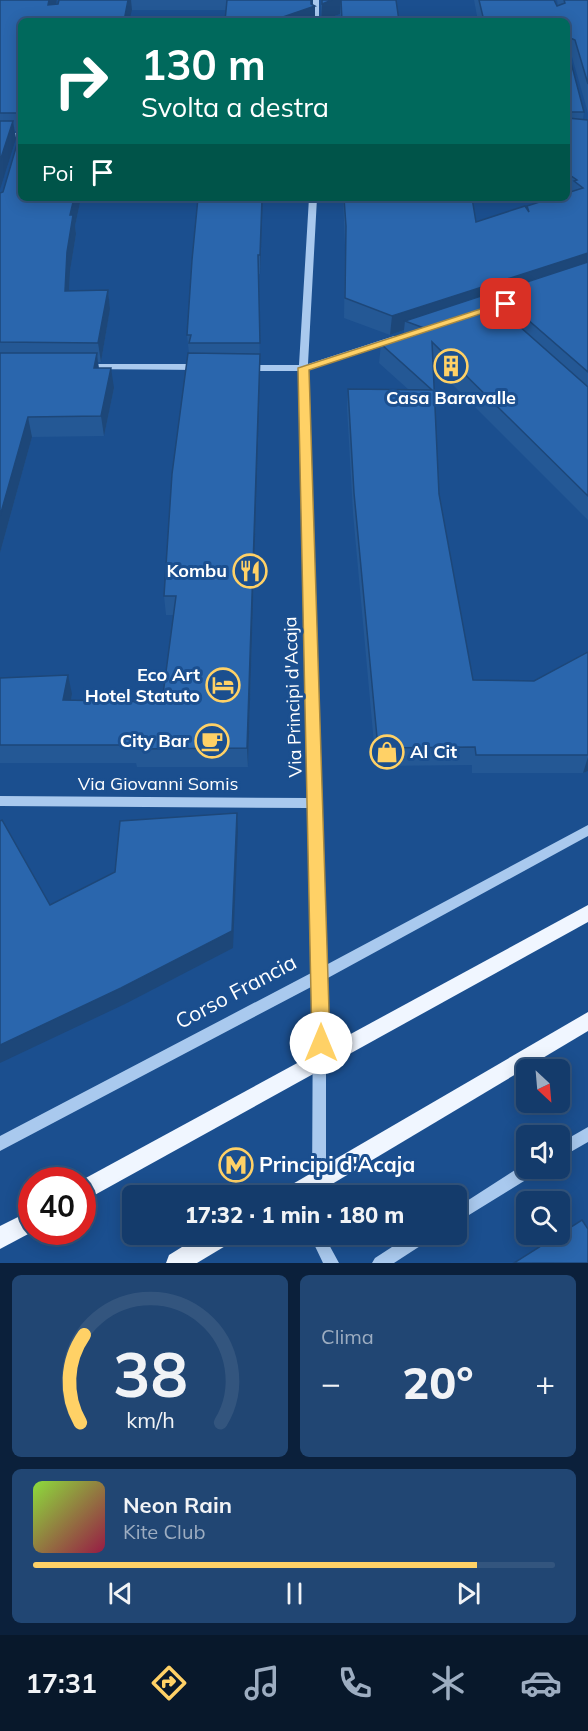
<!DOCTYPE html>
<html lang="it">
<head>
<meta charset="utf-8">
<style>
	:root { --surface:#143b6b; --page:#214673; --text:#f1f3f6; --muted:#9dadc1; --line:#33557e; --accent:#ffd166 }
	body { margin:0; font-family:Mulish,sans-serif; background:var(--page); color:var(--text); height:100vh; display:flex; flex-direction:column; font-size:22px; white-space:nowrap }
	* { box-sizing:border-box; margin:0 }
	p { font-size:20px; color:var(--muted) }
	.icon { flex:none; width:33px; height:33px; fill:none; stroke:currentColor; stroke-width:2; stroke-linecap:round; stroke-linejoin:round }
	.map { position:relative; height:1263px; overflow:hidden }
	.sheet { display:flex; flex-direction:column; gap:12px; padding:12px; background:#0b203b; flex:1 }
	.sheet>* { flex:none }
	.banner { position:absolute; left:18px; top:18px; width:552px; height:183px; border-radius:9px; box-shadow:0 3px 15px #0003,0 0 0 2px var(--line); background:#00695c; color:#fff; overflow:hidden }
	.needle { width:39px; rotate:154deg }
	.fabs { position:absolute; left:516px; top:1059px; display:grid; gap:12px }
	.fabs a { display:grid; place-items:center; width:54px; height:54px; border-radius:9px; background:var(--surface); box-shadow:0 3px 15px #0003,0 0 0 2px var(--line); font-size:30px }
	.speed { position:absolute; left:18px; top:1167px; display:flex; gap:12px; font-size:30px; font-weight:700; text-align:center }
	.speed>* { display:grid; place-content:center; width:78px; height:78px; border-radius:50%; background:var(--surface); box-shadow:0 3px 15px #0003,0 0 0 2px var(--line); line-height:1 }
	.speed .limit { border:9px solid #d22; background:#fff; color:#111 }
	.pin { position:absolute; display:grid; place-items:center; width:51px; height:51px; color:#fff; margin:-26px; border-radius:12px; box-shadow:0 3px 9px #0006 }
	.me { position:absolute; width:66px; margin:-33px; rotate:0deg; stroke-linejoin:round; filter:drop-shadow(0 0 4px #0008) }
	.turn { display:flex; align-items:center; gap:21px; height:126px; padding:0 24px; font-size:27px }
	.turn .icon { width:78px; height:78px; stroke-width:2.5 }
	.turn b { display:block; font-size:42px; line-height:51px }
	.then { display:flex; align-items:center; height:57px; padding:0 24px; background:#0003; gap:12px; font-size:22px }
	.big { font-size:45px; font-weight:800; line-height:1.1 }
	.sheet .card { flex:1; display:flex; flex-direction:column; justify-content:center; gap:9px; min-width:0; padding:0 21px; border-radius:9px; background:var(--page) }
	.sheet .dial { align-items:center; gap:0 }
	.dial svg { height:156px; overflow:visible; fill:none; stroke:var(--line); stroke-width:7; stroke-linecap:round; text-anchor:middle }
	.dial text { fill:var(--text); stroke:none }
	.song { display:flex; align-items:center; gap:18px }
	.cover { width:72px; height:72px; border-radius:9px; background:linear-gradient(135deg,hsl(90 70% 55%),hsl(340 70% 35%)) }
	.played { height:6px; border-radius:3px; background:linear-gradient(90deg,var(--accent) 85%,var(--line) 85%) }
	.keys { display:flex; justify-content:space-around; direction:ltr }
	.heat { display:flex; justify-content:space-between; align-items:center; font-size:33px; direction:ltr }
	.sheet .tiles { flex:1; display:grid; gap:12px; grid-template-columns:1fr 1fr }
	.card:last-child { grid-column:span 2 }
	.trip { position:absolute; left:122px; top:1185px; width:345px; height:60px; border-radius:9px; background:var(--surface); box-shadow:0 3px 15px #0003,0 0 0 2px var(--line); font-weight:800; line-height:60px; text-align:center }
	.dock { display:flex; height:96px; justify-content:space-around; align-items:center; background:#08182b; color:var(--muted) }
	.dock .icon { width:42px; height:42px }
	.dock .selected { color:var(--accent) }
	.dock b { font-size:27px; color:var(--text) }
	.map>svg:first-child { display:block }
</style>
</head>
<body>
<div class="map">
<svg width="588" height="1263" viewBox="0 0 588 1263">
	<rect width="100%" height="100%" fill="#1b4f8f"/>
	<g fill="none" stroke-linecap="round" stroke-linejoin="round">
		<g fill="#a9c9ee" fill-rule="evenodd">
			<rect x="313" y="0" width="6" height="21"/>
			<rect x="0" y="133" width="21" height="4"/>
			<polygon points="309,198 317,198 308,364 391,337 394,336 398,339 307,369 326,965 588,825 588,836 326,979 326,1196 312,1196 313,986 0,1151 0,1136 313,972 309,808 0,806 0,796 309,798 299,371 246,371 242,368 246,365 299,365"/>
			<polygon points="84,364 201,364 205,367 201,370 81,369 80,367"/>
			<polygon points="588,1127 588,1142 560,1158 560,1143"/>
			<polygon points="526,1163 526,1168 539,1168 537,1173 456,1223 456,1208"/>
			<polygon points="313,1234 327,1234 327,1241 339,1263 323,1263 313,1242"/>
			<polygon points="412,1234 433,1234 431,1239 394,1263 372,1263 375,1258"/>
		</g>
		<g fill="#f0f6ff" fill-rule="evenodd">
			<polygon points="588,905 588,922 82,1202 82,1180"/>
			<polygon points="588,1012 588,1031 312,1196 281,1196 284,1189"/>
			<polygon points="32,1210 32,1232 0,1249 0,1226"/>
			<polygon points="203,1234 234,1234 232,1242 197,1263 166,1263 169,1255"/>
		</g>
	</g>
	<g fill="#245895">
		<polygon points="0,0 57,0 55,5 58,4 59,0 313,0 312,5 315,6 315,21 225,21 226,10 132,10 21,198 81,198 75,226 76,234 70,271 69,291 108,290 110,309 101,362 98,362 99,368 114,388 104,436 32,437 0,553 0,193 3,192 20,134 20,131 15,131 16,139 0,190"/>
		<polygon points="321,0 396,0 399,21 341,21 340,14 321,21"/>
		<polygon points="474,0 554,0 557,6 558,6 557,0 588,0 588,113 572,57 569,56 584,112 583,119 588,120 588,520 433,365 439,494 473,680 534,681 588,652 588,771 583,773 472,773 472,765 376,766 353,513 347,408 348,389 409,390 379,363 381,344 404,335 404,330 390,335 344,318 345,245 343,198 472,198 476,222 527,209 527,206 567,198 567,21 478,21"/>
		<polygon points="198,198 263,198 260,274 258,274 260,373 248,767 137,767 136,763 0,763 0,678 72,694 71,700 162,702 173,615 166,615 164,596 189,353 187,335"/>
	</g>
	<g fill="#1d4779">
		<polygon points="49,0 57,0 51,21 48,5"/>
		<polygon points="128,0 131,0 132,10 129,21 124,21"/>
		<polygon points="311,0 313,0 312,7 315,6 315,21 274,21 274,20"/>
		<polygon points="332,0 341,0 340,14 321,21 322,4"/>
		<polygon points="13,121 16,139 0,190 0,161"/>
		<polygon points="74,198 81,198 75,226 76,234 70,271 68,310 65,291 67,252 70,215"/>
		<polygon points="262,198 263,198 260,274 260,255"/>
		<polygon points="588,253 588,267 496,292 495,301 419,326 405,321 404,330 390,335 392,316"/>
		<polygon points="108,290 110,309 101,362 98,343"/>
		<polygon points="97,353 99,373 94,368"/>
		<polygon points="260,354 260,373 248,767 247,748"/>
		<polygon points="111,368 114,388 104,436 101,416"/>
		<polygon points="28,417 32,437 0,553 0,516"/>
		<polygon points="68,675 72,694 68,718 63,700"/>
		<polygon points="588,757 588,771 583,773"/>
		<polygon points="237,813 238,831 233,948 125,1004 0,1063 0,1045"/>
	</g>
	<g fill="#2a66ad" stroke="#1d4779" stroke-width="1.5">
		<polygon points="0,0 49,0 48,5 58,4 59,0 128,0 124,21 21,21 21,198 74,198 70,215 73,215 67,252 65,291 108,290 98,343 0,342 0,193 3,192 20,134 19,113 0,113"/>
		<polygon points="227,0 311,0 311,4 315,6 274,20 274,21 225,21"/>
		<polygon points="322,0 332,0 322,4"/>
		<polygon points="341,0 396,0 399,21 342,21"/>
		<polygon points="479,0 554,0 557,6 565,3 564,0 588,0 588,84 575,40 568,37 568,51 584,112 570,112 568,118 588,120 588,253 392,316 345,298 346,226 344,198 472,198 476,222 525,206 529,212 527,206 552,198 567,198 567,193 583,188 574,181 577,180 567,173 567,21 484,21"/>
		<polygon points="0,121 13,121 0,161"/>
		<polygon points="198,198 262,198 260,255 258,255 260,343 189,343 191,335 187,335 192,260"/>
		<polygon points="588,262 588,372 496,292"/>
		<polygon points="484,295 588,387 588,496 432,342 439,494 473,680 534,681 588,652 588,755 476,755 475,747 378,748 354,493 348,389 432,390 381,344 424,328 405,321"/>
		<polygon points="0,353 97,353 94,368 111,368 101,416 28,417 0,516"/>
		<polygon points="188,353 260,354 247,748 134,749 142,745 0,745 0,678 68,675 63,700 162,702 176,596 164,596 172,474"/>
		<polygon points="237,813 232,931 121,988 0,1045 0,821 2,820 50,905 115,872 120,821"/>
		<polygon points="582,1220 588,1229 588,1263 514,1263"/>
	</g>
	<polygon fill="#ffd166" stroke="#a68842" stroke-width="1.5" points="502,302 511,304 309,370 330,1043 327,1049 321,1051 315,1049 312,1043 298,368"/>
	<defs>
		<symbol id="building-ring" viewBox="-11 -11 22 22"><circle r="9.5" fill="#1b4f8f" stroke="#ffd166" stroke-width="1.5"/><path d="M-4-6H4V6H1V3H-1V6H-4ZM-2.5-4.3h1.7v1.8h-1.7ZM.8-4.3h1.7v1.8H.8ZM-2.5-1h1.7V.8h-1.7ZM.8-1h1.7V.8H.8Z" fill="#ffd166"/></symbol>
		<symbol id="restaurant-ring" viewBox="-11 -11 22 22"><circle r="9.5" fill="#1b4f8f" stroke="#ffd166" stroke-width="1.5"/><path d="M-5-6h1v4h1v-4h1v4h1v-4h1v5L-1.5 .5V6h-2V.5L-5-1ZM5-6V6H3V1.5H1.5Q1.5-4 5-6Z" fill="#ffd166"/></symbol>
		<symbol id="hotel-ring" viewBox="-11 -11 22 22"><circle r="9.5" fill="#1b4f8f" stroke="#ffd166" stroke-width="1.5"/><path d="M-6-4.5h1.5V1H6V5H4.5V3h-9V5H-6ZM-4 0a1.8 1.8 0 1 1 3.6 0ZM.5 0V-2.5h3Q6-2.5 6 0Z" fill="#ffd166"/></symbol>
		<symbol id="cafe-ring" viewBox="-11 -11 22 22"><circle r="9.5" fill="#1b4f8f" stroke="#ffd166" stroke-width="1.5"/><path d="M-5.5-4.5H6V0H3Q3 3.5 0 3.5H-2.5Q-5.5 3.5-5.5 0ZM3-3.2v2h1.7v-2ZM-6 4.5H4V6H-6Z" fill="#ffd166"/></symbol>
		<symbol id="shop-ring" viewBox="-11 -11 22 22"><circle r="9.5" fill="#1b4f8f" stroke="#ffd166" stroke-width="1.5"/><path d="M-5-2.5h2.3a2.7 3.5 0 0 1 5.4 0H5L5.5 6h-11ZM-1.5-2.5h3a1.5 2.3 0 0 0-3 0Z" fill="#ffd166"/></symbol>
		<symbol id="metro-ring" viewBox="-11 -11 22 22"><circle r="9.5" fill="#1b4f8f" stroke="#ffd166" stroke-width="1.5"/><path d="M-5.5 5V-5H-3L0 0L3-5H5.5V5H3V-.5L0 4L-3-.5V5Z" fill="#ffd166"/></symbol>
	</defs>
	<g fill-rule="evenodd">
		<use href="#building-ring" x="432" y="347" width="38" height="38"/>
		<use href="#restaurant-ring" x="231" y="552" width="38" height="38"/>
		<use href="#hotel-ring" x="204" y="666" width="38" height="38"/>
		<use href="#cafe-ring" x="193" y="722" width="38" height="38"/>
		<use href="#shop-ring" x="368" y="733" width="38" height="38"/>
		<use href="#metro-ring" x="217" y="1146" width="38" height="38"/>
	</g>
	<g text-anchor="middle" stroke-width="6" stroke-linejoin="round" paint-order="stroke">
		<g font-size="18" font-weight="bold" fill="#fff" stroke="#1b4f8f" text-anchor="end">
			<text x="451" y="404" text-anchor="middle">Casa Baravalle</text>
			<text x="227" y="577">Kombu</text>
			<text x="200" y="681">Eco Art<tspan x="200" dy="21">Hotel Statuto</tspan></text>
			<text x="189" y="747">City Bar</text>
			<text x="410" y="758" text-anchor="start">Al Cit</text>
		</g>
		<g font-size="18" fill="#fff" stroke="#1b4f8f">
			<text transform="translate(293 697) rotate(-92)" y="6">Via Principi d'Acaja</text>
			<text x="158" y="790">Via Giovanni Somis</text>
		</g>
		<g font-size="21" fill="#fff" stroke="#1b4f8f">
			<text transform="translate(236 992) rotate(-28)" y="7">Corso Francia</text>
		</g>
		<g font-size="21" font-weight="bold" fill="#fff" stroke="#1b4f8f" text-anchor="start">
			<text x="259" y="1172">Principi d'Acaja</text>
		</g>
	</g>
</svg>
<div class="fabs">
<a><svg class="needle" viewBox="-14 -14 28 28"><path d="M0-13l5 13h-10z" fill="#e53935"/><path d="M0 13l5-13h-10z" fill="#9dadc1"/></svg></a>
<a><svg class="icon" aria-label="sound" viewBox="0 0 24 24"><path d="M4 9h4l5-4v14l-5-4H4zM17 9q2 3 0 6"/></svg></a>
<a><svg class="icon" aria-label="search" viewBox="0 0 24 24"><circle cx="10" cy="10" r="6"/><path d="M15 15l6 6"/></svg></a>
</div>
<div class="speed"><div class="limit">40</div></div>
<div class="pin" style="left:506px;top:304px;background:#d93025"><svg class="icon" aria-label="arrive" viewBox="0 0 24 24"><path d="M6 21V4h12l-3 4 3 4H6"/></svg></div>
<svg class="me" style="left:321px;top:1043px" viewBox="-20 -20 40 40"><circle r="19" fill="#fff"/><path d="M0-13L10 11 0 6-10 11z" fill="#ffd166"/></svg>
<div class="trip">17:32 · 1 min · 180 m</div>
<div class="banner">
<div class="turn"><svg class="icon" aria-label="right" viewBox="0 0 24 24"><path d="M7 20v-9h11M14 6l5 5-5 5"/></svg><div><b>130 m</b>Svolta a destra</div></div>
<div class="then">Poi<svg class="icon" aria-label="arrive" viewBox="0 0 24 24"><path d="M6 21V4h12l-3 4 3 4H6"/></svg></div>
</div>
</div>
<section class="sheet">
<div class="tiles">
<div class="card dial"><svg viewBox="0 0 100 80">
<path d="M14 69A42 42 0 1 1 86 69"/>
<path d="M14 69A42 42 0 0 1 16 24" stroke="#ffd166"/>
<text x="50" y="56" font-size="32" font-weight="700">38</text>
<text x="50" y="72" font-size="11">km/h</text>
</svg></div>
<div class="card"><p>Clima</p>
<div class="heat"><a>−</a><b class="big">20°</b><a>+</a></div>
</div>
<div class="card">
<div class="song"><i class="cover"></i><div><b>Neon Rain</b><p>Kite Club</p></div></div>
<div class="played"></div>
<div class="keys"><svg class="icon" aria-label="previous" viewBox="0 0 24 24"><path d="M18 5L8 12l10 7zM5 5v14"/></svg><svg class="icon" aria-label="pause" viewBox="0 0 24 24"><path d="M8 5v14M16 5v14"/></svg><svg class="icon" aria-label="next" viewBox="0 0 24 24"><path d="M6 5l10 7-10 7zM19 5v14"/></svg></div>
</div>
</div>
</section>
<nav class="dock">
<b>17:31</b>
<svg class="icon selected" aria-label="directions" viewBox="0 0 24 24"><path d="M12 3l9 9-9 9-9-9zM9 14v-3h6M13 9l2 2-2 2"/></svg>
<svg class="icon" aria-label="music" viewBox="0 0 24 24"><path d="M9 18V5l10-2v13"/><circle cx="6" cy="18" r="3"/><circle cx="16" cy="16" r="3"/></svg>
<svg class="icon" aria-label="phone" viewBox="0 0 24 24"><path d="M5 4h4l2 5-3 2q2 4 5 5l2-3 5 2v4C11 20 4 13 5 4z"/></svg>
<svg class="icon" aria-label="climate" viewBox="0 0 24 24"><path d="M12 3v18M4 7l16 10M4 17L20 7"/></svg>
<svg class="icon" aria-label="car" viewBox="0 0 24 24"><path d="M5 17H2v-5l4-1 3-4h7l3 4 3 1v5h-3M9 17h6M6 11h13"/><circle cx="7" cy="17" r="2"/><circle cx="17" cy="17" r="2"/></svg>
</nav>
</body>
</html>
